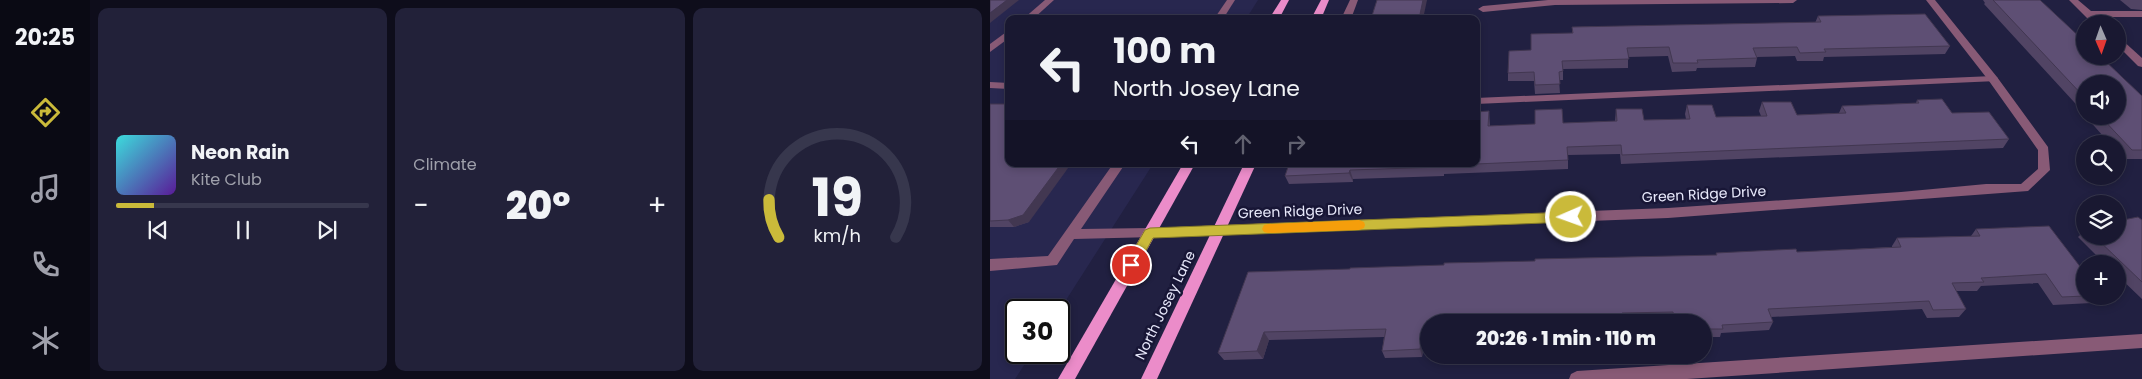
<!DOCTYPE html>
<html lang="en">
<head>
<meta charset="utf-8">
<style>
	:root { --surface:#191831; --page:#222139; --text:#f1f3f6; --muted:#9fa0ab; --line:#37374d; --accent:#caba3a }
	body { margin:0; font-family:Poppins,sans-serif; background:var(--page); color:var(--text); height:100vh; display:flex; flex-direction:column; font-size:19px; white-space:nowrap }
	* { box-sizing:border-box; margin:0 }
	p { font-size:16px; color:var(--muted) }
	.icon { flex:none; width:28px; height:28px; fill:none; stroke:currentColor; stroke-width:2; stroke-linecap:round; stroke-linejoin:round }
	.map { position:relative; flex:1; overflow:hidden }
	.panel { display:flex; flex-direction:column; gap:8px; padding:8px; background:#0e0d1b; width:900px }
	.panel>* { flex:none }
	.banner { position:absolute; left:15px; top:15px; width:475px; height:152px; border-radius:10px; box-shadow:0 2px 8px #0003,0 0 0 1px var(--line); background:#191831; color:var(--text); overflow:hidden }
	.needle { width:32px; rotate:178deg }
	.fabs { position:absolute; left:1086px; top:15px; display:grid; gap:10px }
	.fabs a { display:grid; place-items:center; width:50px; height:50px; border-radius:50%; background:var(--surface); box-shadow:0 2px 8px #0003,0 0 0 1px var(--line); font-size:25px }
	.speed { position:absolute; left:15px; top:299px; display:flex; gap:10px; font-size:25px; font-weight:700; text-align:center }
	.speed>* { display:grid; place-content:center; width:65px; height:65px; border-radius:50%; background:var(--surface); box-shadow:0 2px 8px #0003,0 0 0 1px var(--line); line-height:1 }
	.speed .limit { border:2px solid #111; border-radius:8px; background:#fff; color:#111 }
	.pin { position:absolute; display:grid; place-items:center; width:42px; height:42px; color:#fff; margin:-21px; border:2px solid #fff; border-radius:50%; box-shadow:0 1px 5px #0007 }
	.me { position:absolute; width:55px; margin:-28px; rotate:268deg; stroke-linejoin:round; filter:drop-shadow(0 0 4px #0008) }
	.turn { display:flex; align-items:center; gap:18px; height:105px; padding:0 25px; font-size:22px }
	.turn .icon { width:65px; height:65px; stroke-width:2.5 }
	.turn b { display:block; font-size:35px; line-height:42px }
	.lanes { display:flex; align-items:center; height:48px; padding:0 25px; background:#0003; justify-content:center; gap:25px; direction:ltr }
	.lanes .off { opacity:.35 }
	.big { font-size:38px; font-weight:800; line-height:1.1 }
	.panel .card { flex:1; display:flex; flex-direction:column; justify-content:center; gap:8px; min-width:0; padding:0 18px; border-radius:10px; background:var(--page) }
	.panel .dial { align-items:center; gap:0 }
	.dial svg { height:130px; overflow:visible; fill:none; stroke:var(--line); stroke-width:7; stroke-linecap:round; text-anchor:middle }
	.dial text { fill:var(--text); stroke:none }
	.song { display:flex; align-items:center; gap:15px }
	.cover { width:60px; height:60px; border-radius:8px; background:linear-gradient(135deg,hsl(180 70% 55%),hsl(270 70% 35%)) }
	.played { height:5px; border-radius:2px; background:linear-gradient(90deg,var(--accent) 15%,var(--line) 15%) }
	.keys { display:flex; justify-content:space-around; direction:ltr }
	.heat { display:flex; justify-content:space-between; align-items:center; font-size:28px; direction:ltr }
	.panel .tiles { flex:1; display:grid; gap:8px; grid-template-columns:repeat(3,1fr) }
	.trip { position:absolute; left:430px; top:314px; width:292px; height:50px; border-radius:25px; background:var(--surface); box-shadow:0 2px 8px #0003,0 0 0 1px var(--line); font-weight:800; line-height:50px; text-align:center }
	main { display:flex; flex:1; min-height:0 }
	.menu { display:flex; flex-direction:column; width:90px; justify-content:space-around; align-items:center; background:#0a0a14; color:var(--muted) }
	.menu .icon { width:35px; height:35px }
	.menu .current { color:var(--accent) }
	.menu b { font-size:22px; color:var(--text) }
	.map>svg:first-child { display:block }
</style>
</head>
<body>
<main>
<nav class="menu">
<b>20:25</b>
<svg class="icon current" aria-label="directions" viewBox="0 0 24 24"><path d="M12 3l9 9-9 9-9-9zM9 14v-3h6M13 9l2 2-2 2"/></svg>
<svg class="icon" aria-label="music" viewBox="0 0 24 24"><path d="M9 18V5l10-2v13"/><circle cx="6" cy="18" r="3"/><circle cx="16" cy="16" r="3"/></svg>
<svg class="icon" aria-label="phone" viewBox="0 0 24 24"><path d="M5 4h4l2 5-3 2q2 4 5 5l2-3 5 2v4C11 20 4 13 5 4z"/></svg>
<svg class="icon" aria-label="climate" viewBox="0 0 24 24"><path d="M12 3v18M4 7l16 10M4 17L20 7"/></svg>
</nav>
<section class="panel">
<div class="tiles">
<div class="card">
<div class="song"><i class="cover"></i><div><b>Neon Rain</b><p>Kite Club</p></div></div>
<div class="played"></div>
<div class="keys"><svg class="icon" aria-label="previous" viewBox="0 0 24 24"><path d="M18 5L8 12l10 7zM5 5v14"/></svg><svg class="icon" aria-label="pause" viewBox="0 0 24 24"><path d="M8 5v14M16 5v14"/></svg><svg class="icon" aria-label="next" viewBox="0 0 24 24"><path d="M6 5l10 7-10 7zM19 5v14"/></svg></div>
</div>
<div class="card"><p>Climate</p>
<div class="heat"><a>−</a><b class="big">20°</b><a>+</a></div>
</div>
<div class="card dial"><svg viewBox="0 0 100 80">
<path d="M14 69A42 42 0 1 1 86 69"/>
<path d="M14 69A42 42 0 0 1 8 46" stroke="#caba3a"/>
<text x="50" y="56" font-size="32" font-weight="700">19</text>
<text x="50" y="72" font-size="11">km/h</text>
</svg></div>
</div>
</section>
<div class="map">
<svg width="1152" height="379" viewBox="0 0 1152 379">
	<rect width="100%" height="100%" fill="#212041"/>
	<polygon fill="#28274f" points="0,0 268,0 256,19 19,19 19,164 163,164 69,311 26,310 26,352 42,353 25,379 0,379"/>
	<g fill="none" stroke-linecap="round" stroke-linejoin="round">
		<g fill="#885a76" fill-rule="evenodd">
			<polygon points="55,0 64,0 43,19 33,19"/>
			<polygon points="237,0 245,0 233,19 224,19"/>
			<polygon points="360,0 368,0 361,19 351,19"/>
			<polygon points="1079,0 1088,0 1101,11 1152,11 1152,17 1107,17 1114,24 1103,24"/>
			<polygon points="19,30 19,38 0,52 0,44"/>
			<polygon points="1128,38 1131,39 1152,58 1152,67 1148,66 1128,46"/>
			<polygon points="1003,76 1007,77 1008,79 1007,81 486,104 486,98"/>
			<polygon points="0,82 19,83 19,89 0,88"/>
			<polygon points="123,164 135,164 91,229 160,228 165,229 167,233 165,237 84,239 67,265 0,271 0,259 58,256"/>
			<polygon points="1152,334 1152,348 697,379 579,379 581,374 587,371"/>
		</g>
		<g fill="#885a76" fill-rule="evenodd">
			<polygon points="558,0 807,0 803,3 565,5 493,12 488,9 493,6"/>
			<polygon points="936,0 945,0 1007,77 1058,147 1060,170 1038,191 678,218 160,238 155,237 153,233 155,229 160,228 678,208 911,192 996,184 1031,184 1048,169 1048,150 999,81"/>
		</g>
		<g fill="#eb8cc9" fill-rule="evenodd">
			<polygon points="291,0 299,0 289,19 279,19"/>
			<polygon points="331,0 339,0 331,19 321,19"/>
			<polygon points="193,164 205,164 85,379 68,379"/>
			<polygon points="254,164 266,164 167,379 151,379"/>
		</g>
	</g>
	<g fill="#514464">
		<polygon points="993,0 1050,0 1152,96 1152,159 1134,159 1128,152 1128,144 1120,144 1098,119 1099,118 1097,116 1128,116 1095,84 1095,114 994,4 995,3"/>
		<polygon points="1130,0 1152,0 1152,10 1141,9"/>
		<polygon points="828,16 960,46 955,54 834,57 833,61 807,61 805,56 766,57 767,58 765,67 707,68 706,71 682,72 678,56 638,57 638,68 573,69 573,80 569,80 570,93 545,94 544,81 518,81 518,73 541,50 582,33 582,27 825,23"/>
		<polygon points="927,100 962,113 1019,139 1013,148 631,164 630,154 578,155 578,169 454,174 454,176 363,179 363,182 299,184 295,176 299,164 486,164 499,111 500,126 625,121 626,109 654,120 696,119 695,114 697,105 726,117 771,116 769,111 772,102 807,115 849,113 852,106 926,103"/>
		<polygon points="0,104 39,222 24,227 0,227"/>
		<polygon points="1152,220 1152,299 1128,276 1128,264 1115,264 1088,237 1095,230 1095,236 1128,236"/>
		<polygon points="986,229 1095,296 1110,296 1102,303 1063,305 1048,283 991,286 987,291 966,291 976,309 969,317 937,318 932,309 781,317 783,322 779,330 731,333 730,337 714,337 714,322 681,322 681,320 633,321 439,322 439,338 435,338 432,357 395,358 392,351 394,337 279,340 273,359 234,360 228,353 360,269 726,255 726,253 807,252 902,247 902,246 907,238 981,236"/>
	</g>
	<g fill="#423751">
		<polygon points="17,0 29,0 0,23 0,13"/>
		<polygon points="433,0 437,0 433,19 429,19"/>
		<polygon points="71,164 81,164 39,222 24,227 18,220"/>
		<polygon points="360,170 363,179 363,182 359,173"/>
		<polygon points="432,330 435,338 432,357 430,349"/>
		<polygon points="274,332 279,340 273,359 267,351"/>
	</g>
	<g fill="#5e4f74" stroke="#423751">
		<polygon points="0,0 17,0 0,13"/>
		<polygon points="387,0 433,0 429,19 381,19"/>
		<polygon points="1003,0 1050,0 1095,42 1095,56 1110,56 1152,96 1152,150 1142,150 1110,116 1128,116 1128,84 1095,84 1095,98"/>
		<polygon points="935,14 960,46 834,49 836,52 810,53 807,47 763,48 767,58 707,60 708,63 683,63 679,47 637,48 639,59 572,61 573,71 569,72 570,84 545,85 544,72 518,73 519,51 541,50 541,34 583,33 582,27 831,22 828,16"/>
		<polygon points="952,99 962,113 999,112 1019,139 632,155 631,145 577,147 578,160 486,164 486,112 499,111 498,126 545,124 545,110 572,109 573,123 627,121 626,109 652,109 654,120 700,119 697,105 722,105 726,117 777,116 772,102 801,102 807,115 856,113 852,106 929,103 927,100"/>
		<polygon points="0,104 19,104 19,164 71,164 33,215 18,220 0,221"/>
		<polygon points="299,164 484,164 452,165 452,167 360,170 359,173 295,176"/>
		<polygon points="1148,217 1152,220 1152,282 1104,236 1128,236 1128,221"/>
		<polygon points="1059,226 1095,273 1095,296 1072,297 1056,274 991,278 994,282 962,283 976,309 943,310 939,301 778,309 783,322 732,325 733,329 714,329 714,322 685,322 683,312 632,313 633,322 439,322 439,330 432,330 430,349 392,351 396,329 274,332 267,351 228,353 258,272 360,269 360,268 454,265 454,263 545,261 545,259 727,255 726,253 806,249 807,252 911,247 907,238 990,236 986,229"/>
	</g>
	<polygon fill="#caba3a" stroke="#837926" points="581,212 587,217 581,222 163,238 146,269 141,271 137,269 135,265 155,230 160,228"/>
	<polygon fill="#f59e0b" points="369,220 374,222 375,225 374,228 369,230 278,233 274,232 272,229 274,225 278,224"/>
	<g text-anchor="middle" stroke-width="5" stroke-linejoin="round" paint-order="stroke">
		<g font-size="14" fill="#e8e9fb" stroke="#181636">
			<text transform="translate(714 194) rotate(-3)" y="5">Green Ridge Drive</text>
			<text transform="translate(310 211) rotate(-2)" y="5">Green Ridge Drive</text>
			<text transform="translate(175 305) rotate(-64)" y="5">North Josey Lane</text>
		</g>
	</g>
</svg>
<div class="fabs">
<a><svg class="needle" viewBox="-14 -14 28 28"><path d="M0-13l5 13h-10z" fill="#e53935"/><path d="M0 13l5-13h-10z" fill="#9fa0ab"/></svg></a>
<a><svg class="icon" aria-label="sound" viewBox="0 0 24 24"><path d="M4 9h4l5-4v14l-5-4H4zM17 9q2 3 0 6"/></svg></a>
<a><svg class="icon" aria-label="search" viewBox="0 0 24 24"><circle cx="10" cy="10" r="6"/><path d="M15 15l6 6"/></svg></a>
<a><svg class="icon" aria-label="layers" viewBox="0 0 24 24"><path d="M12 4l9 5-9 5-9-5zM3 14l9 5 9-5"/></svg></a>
<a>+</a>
</div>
<div class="speed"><div class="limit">30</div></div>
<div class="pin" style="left:141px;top:265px;background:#d93025"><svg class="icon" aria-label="arrive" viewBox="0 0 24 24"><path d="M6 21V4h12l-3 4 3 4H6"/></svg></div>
<svg class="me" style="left:581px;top:217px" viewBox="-20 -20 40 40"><circle r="17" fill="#caba3a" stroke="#fff" stroke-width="3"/><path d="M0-11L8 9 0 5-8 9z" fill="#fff"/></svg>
<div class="trip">20:26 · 1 min · 110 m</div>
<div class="banner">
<div class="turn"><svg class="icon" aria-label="left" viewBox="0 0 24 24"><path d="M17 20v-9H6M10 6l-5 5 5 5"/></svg><div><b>100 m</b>North Josey Lane</div></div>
<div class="lanes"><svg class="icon" aria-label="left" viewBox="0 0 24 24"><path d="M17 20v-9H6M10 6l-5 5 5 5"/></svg><svg class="icon off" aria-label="ahead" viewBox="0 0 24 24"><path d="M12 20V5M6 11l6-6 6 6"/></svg><svg class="icon off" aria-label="right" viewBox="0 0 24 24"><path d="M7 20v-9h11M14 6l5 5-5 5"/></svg></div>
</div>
</div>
</main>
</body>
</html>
